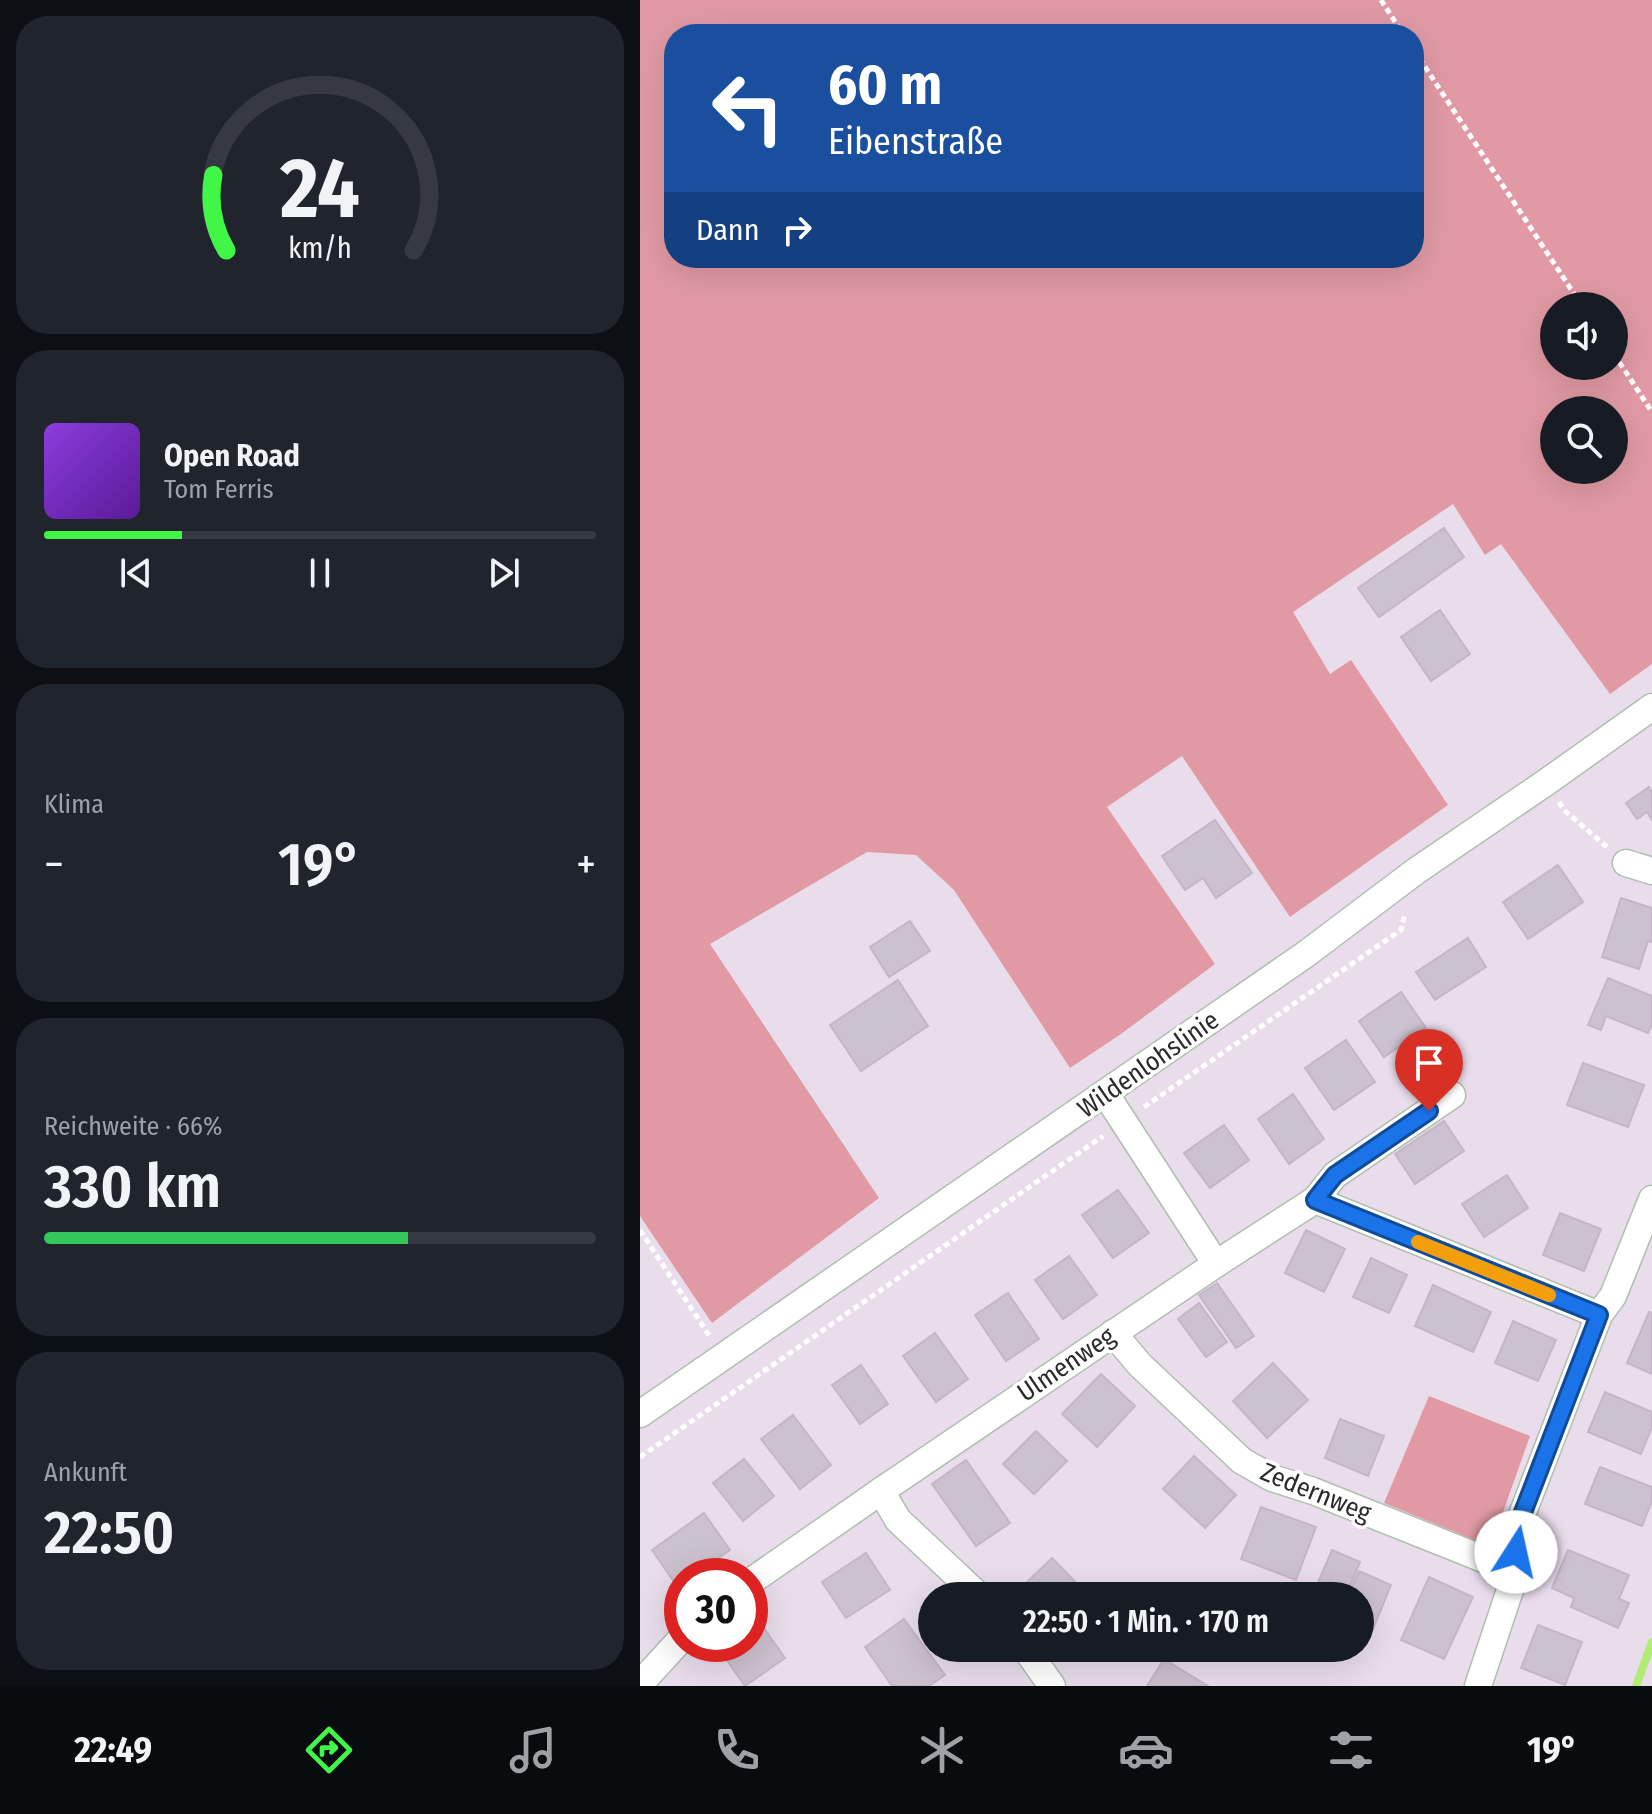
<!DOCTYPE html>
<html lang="de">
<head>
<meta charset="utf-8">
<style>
	:root { --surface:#171b24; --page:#20242c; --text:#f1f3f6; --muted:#9ea1a6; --line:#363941; --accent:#40f646 }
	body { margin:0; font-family:"Fira Sans Condensed",sans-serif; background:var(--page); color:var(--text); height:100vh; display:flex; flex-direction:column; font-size:30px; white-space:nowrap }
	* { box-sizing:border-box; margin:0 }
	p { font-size:26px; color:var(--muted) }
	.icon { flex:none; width:44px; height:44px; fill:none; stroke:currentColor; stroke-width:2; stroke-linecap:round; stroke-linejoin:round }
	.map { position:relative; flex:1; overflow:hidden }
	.side { display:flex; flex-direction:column; gap:16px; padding:16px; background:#0d0f14; width:640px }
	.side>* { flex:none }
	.banner { position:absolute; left:24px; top:24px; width:760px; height:244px; border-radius:32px; box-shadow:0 8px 32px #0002; background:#1a4fa0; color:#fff; overflow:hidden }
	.tools { position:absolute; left:900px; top:292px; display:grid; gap:16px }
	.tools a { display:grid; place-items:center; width:88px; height:88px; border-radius:50%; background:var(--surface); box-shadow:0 8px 32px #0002; font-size:40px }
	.speed { position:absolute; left:24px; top:1558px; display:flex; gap:16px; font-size:40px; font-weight:700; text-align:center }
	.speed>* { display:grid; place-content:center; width:104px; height:104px; border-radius:50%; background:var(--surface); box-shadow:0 8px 32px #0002; line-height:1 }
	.speed .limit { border:12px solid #d22; background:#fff; color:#111 }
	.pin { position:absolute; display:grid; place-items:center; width:68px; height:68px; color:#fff; margin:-82px -34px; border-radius:50% 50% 50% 0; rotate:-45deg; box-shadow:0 0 8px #0007 }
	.pin .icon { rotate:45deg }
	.me { position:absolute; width:88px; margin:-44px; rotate:10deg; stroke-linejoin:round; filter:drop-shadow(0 0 6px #0008) }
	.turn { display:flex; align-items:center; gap:28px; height:168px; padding:0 32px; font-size:36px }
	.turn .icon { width:104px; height:104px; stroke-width:2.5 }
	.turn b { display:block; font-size:56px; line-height:68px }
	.then { display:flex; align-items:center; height:76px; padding:0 32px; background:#0003; gap:16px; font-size:30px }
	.big { font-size:60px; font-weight:600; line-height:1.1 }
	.side .card { flex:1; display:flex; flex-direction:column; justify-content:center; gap:12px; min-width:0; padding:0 28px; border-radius:32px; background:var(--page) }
	.side .dial { align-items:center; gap:0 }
	.dial svg { height:208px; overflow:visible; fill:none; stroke:var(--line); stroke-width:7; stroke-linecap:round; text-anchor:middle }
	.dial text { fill:var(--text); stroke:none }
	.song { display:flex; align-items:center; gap:24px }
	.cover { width:96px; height:96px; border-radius:12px; background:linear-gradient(135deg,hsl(270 70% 55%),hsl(270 70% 35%)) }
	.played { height:8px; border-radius:4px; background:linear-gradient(90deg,var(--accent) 25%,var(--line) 25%) }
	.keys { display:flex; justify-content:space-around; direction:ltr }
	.heat { display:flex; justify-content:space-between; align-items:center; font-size:44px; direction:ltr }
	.charge { height:12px; border-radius:6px; background:linear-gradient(90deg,#34c759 66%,var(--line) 0) }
	.trip { position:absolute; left:278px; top:1582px; width:456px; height:80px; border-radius:40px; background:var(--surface); box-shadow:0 8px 32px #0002; font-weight:600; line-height:80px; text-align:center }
	.menu { display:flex; height:128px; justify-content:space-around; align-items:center; background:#090b0e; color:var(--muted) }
	.menu .icon { width:56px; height:56px }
	.menu .current { color:var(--accent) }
	.menu b { font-size:36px; color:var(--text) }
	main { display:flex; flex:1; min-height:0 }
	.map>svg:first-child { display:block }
</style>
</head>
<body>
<main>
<section class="side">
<div class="card dial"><svg viewBox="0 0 100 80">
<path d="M14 69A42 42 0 1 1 86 69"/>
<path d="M14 69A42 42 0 0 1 9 40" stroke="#40f646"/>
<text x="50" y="56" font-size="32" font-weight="700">24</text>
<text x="50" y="72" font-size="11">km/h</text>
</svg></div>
<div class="card">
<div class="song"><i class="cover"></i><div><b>Open Road</b><p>Tom Ferris</p></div></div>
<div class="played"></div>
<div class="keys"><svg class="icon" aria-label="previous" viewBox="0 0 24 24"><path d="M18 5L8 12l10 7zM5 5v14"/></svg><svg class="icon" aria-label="pause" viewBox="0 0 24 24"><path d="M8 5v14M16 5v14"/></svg><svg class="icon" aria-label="next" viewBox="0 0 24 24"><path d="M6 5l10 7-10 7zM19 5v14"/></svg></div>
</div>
<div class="card"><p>Klima</p>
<div class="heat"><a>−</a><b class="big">19°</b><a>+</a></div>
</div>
<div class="card"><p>Reichweite · 66%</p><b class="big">330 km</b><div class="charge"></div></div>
<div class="card"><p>Ankunft</p><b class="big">22:50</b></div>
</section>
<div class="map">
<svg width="1012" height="1686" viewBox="0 0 1012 1686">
	<rect width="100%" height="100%" fill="#e9ddec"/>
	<g fill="#e19aa3" fill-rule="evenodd">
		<path d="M 0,0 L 1012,0 L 1012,664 L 970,694 L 861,544 L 845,555 L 813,504 L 653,612 L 690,674 L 711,660 L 808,805 L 650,917 L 542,756 L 467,807 L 575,964 L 481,1034 L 430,1068 L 314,890 L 276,855 L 227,852 L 70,944 L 239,1198 L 72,1323 L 0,1216 ZM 34,34 L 774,34 L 774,258 L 34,258 ZM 914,306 L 974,306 L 974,366 L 914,366 ZM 914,410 L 974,410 L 974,470 L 914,470 Z"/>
		<polygon points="789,1396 890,1436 856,1532 842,1543 744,1503"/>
	</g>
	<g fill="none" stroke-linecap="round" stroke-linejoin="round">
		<polyline stroke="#b1ec72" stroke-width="8" points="996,1686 1012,1642"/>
	</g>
	<g fill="#ccc1ce" stroke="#c5b6c7" stroke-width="2">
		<polygon points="804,528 824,557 739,617 718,588"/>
		<polygon points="800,610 830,654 791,681 761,637"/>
		<polygon points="1009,787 1012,792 1012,820 1007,812 997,819 986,803"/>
		<polygon points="575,820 612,873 576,898 563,878 545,890 522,856"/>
		<polygon points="918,865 943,902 888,939 863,902"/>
		<polygon points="981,898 1012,908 1012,942 1008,941 999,969 962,957"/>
		<polygon points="270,921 290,951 249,977 230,947"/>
		<polygon points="828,938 846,967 795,1000 776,972"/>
		<polygon points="968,978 1012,996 1012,1024 1008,1033 966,1016 961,1030 948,1025"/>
		<polygon points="258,980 288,1026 221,1071 190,1025"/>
		<polygon points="761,992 786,1028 744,1057 719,1021"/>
		<polygon points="706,1040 735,1082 694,1110 665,1068"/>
		<polygon points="943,1063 1004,1085 988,1127 927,1105"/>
		<polygon points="653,1094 684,1139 649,1164 618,1119"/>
		<polygon points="804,1121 824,1151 775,1184 755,1154"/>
		<polygon points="584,1125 609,1160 570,1188 544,1153"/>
		<polygon points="867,1175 888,1208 844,1237 822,1204"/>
		<polygon points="478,1190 509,1233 473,1258 442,1215"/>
		<polygon points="920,1213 961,1229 944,1271 903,1255"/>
		<polygon points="666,1230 705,1249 684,1292 645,1273"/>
		<polygon points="429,1256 457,1295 423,1319 395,1280"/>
		<polygon points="731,1258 767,1275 749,1313 713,1297"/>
		<polygon points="577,1283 614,1336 596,1348 559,1295"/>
		<polygon points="793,1285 851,1312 833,1352 775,1326"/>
		<polygon points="368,1293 399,1339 366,1361 335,1315"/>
		<polygon points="559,1303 587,1342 566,1357 538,1319"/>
		<polygon points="1009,1312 1012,1313 1012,1374 987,1363"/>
		<polygon points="873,1321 916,1340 898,1381 855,1363"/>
		<polygon points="295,1333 328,1379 296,1402 263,1356"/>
		<polygon points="633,1363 668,1400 627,1438 593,1401"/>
		<polygon points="221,1365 248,1404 220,1424 192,1385"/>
		<polygon points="461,1374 495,1406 457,1447 422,1414"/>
		<polygon points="965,1392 1012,1412 1012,1427 1001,1454 948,1432"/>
		<polygon points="153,1415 191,1465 160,1489 121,1439"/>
		<polygon points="700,1419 744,1436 728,1476 685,1458"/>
		<polygon points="396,1431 427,1461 394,1494 363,1464"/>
		<polygon points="554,1456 596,1495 565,1528 523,1489"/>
		<polygon points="104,1459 134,1496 103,1521 73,1483"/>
		<polygon points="326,1460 370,1523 336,1546 292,1484"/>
		<polygon points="960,1467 1012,1487 1012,1501 1002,1526 945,1504"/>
		<polygon points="621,1507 676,1527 656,1580 601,1559"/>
		<polygon points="64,1513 90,1550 74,1561 78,1566 64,1576 42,1576 41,1592 12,1550"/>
		<polygon points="692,1550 720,1562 706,1596 677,1596 673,1594"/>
		<polygon points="928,1550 989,1575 979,1599 989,1603 978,1628 931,1607 934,1598 912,1588"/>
		<polygon points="226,1553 250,1590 206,1618 182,1582"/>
		<polygon points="412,1558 447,1594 445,1596 394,1596 384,1585"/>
		<polygon points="719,1571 751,1585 733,1629 720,1624 720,1596 708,1596"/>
		<polygon points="789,1577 833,1597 804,1659 761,1640"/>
		<polygon points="264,1619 305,1675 289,1686 252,1686 225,1647"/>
		<polygon points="119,1621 145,1658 105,1686 79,1649 86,1644 110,1644 110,1627"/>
		<polygon points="898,1625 942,1642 925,1685 881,1668"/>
		<polygon points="524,1659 568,1686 507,1686"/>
	</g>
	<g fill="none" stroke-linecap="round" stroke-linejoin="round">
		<defs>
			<g id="street">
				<polyline points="986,863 1012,871"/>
				<polyline points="675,1200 695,1175 812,1095"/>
				<polyline points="576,1264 675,1200 959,1315"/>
				<polyline points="473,1333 500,1365 602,1461 632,1478 673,1491 876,1572"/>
				<polyline points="0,1414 666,954 776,871 908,781 1012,707"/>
				<polyline points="241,1491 258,1520 339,1596"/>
				<polyline points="110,1582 241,1491 576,1264 465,1093"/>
				<polyline points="385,1648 412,1686"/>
				<polyline points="0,1684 42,1638"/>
				<polyline points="838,1686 876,1572 875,1533 959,1315 973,1296 1012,1199"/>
			</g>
		</defs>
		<use href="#street" stroke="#b0beb0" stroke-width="29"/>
		<g stroke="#fff" stroke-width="5" stroke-dasharray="6 4" stroke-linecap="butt">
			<polyline points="741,0 763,34"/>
			<polyline points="774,50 942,306"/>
			<polyline points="974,354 1012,412"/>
			<polyline points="919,802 924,810 967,847"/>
			<polyline points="504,1107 761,930 765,913"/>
			<polyline points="0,1230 70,1337"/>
			<polyline points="0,1457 463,1136"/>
		</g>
		<use href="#street" stroke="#fff" stroke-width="26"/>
	</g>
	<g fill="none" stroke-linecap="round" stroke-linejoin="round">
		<defs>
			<polyline id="route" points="789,1111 695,1175 675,1200 959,1315 875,1533 876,1552"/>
		</defs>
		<use href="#route" stroke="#114b97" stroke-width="20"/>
		<use href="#route" stroke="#1a73e8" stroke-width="14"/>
		<polyline stroke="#f59e0b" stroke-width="14" points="778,1242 909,1295"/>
	</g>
	<g text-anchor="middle" stroke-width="7" stroke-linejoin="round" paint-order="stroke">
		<g font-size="26" fill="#2a2a2a" stroke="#fff">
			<text transform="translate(508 1064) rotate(-35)" y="9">Wildenlohslinie</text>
			<text transform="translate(426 1364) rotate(-34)" y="9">Ulmenweg</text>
			<text transform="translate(676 1492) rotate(22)" y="9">Zedernweg</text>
		</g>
	</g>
</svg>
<div class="tools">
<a><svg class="icon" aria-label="sound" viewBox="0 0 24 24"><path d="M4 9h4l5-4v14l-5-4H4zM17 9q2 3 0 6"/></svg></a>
<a><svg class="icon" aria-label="search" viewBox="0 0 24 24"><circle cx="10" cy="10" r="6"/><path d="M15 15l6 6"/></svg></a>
</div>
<div class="speed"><div class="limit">30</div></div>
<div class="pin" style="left:789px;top:1111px;background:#d93025"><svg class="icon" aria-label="arrive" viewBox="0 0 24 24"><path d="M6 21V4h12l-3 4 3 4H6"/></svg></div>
<svg class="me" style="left:876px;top:1552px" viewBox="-20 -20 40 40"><circle r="19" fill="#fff"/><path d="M0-13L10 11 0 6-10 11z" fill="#1a73e8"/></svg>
<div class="trip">22:50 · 1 Min. · 170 m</div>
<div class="banner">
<div class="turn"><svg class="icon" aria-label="left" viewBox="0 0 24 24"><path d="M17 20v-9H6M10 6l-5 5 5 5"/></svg><div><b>60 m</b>Eibenstraße</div></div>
<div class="then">Dann<svg class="icon" aria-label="right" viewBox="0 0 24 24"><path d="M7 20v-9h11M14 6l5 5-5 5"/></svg></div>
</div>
</div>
</main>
<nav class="menu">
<b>22:49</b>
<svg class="icon current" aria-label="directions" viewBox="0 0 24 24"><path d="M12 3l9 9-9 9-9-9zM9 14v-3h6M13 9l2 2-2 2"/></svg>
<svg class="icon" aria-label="music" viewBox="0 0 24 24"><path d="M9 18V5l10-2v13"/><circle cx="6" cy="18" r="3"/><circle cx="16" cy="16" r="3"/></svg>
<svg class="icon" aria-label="phone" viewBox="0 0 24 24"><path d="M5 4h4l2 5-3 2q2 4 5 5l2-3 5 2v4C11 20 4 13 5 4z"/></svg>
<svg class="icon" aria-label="climate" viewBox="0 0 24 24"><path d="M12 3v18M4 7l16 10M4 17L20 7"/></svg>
<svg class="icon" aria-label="car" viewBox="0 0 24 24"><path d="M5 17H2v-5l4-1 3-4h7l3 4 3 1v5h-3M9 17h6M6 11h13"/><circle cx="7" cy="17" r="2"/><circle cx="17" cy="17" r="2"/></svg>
<svg class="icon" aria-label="filters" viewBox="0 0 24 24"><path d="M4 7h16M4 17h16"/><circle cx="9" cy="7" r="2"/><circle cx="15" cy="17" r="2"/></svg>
<b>19°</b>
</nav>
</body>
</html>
